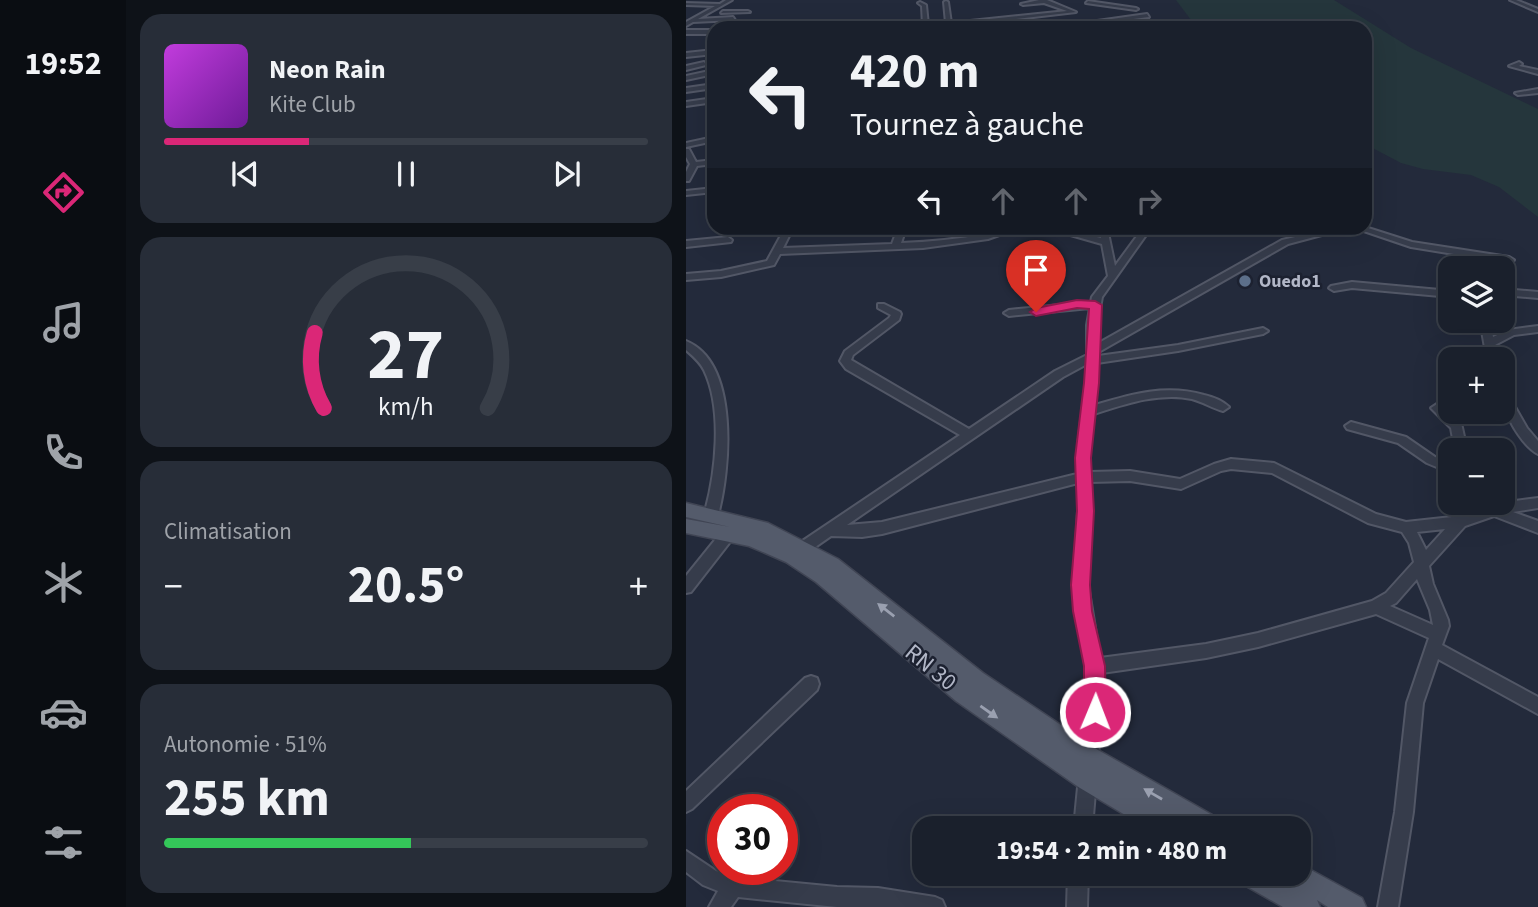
<!DOCTYPE html>
<html lang="fr">
<head>
<meta charset="utf-8">
<style>
	:root { --surface:#1a202c; --page:#272d38; --text:#f1f3f6; --muted:#9fa3a9; --line:#383e48; --accent:#db2777 }
	body { margin:0; font-family:"Source Sans 3",sans-serif; background:var(--page); color:var(--text); height:100vh; display:flex; flex-direction:column; font-size:26px; white-space:nowrap }
	* { box-sizing:border-box; margin:0 }
	p { font-size:23px; color:var(--muted) }
	.icon { flex:none; width:38px; height:38px; fill:none; stroke:currentColor; stroke-width:2; stroke-linecap:round; stroke-linejoin:round }
	.map { position:relative; flex:1; overflow:hidden }
	.panel { display:flex; flex-direction:column; gap:14px; padding:14px; background:#0e1218; width:560px }
	.panel>* { flex:none }
	.guide { position:absolute; left:21px; top:21px; width:665px; height:214px; border-radius:21px; box-shadow:0 7px 28px #0002,0 0 0 2px var(--line); background:#1a202c; color:var(--text); overflow:hidden }
	.controls { position:absolute; left:752px; top:256px; display:grid; gap:14px }
	.controls a { display:grid; place-items:center; width:77px; height:77px; border-radius:14px; background:var(--surface); box-shadow:0 7px 28px #0002,0 0 0 2px var(--line); font-size:35px }
	.speed { position:absolute; left:21px; top:794px; display:flex; gap:14px; font-size:35px; font-weight:700; text-align:center }
	.speed>* { display:grid; place-content:center; width:91px; height:91px; border-radius:50%; background:var(--surface); box-shadow:0 7px 28px #0002,0 0 0 2px var(--line); line-height:1 }
	.speed .limit { border:10px solid #d22; background:#fff; color:#111 }
	.pin { position:absolute; display:grid; place-items:center; width:60px; height:60px; color:#fff; margin:-72px -30px; border-radius:50% 50% 50% 0; rotate:-45deg; box-shadow:0 0 7px #0007 }
	.pin .icon { rotate:45deg }
	.me { position:absolute; width:77px; margin:-38px; rotate:1deg; stroke-linejoin:round; filter:drop-shadow(0 0 5px #0008) }
	.turn { display:flex; align-items:center; gap:24px; height:147px; padding:0 28px; font-size:32px }
	.turn .icon { width:91px; height:91px; stroke-width:2.5 }
	.turn b { display:block; font-size:49px; line-height:60px }
	.lanes { display:flex; align-items:center; height:66px; padding:0 28px; background:#0003; justify-content:center; gap:35px; direction:ltr }
	.lanes .off { opacity:.35 }
	.big { font-size:52px; font-weight:700; line-height:1.1 }
	.panel .widget { flex:1; display:flex; flex-direction:column; justify-content:center; gap:10px; min-width:0; padding:0 24px; border-radius:21px; background:var(--page) }
	.panel .dial { align-items:center; gap:0 }
	.dial svg { height:182px; overflow:visible; fill:none; stroke:var(--line); stroke-width:7; stroke-linecap:round; text-anchor:middle }
	.dial text { fill:var(--text); stroke:none }
	.song { display:flex; align-items:center; gap:21px }
	.cover { width:84px; height:84px; border-radius:10px; background:linear-gradient(135deg,hsl(290 70% 55%),hsl(280 70% 35%)) }
	.played { height:7px; border-radius:4px; background:linear-gradient(90deg,var(--accent) 30%,var(--line) 30%) }
	.keys { display:flex; justify-content:space-around; direction:ltr }
	.heat { display:flex; justify-content:space-between; align-items:center; font-size:38px; direction:ltr }
	.charge { height:10px; border-radius:5px; background:linear-gradient(90deg,#34c759 51%,var(--line) 0) }
	.trip { position:absolute; left:226px; top:816px; width:399px; height:70px; border-radius:21px; background:var(--surface); box-shadow:0 7px 28px #0002,0 0 0 2px var(--line); font-weight:700; line-height:70px; text-align:center }
	main { display:flex; flex:1; min-height:0 }
	.dock { display:flex; flex-direction:column; width:126px; justify-content:space-around; align-items:center; background:#0a0d12; color:var(--muted) }
	.dock .icon { width:49px; height:49px }
	.dock .current { color:var(--accent) }
	.dock b { font-size:32px; color:var(--text) }
	.map>svg:first-child { display:block }
</style>
</head>
<body>
<main>
<nav class="dock">
<b>19:52</b>
<svg class="icon current" aria-label="directions" viewBox="0 0 24 24"><path d="M12 3l9 9-9 9-9-9zM9 14v-3h6M13 9l2 2-2 2"/></svg>
<svg class="icon" aria-label="music" viewBox="0 0 24 24"><path d="M9 18V5l10-2v13"/><circle cx="6" cy="18" r="3"/><circle cx="16" cy="16" r="3"/></svg>
<svg class="icon" aria-label="phone" viewBox="0 0 24 24"><path d="M5 4h4l2 5-3 2q2 4 5 5l2-3 5 2v4C11 20 4 13 5 4z"/></svg>
<svg class="icon" aria-label="climate" viewBox="0 0 24 24"><path d="M12 3v18M4 7l16 10M4 17L20 7"/></svg>
<svg class="icon" aria-label="car" viewBox="0 0 24 24"><path d="M5 17H2v-5l4-1 3-4h7l3 4 3 1v5h-3M9 17h6M6 11h13"/><circle cx="7" cy="17" r="2"/><circle cx="17" cy="17" r="2"/></svg>
<svg class="icon" aria-label="filters" viewBox="0 0 24 24"><path d="M4 7h16M4 17h16"/><circle cx="9" cy="7" r="2"/><circle cx="15" cy="17" r="2"/></svg>
</nav>
<section class="panel">
<div class="widget">
<div class="song"><i class="cover"></i><div><b>Neon Rain</b><p>Kite Club</p></div></div>
<div class="played"></div>
<div class="keys"><svg class="icon" aria-label="previous" viewBox="0 0 24 24"><path d="M18 5L8 12l10 7zM5 5v14"/></svg><svg class="icon" aria-label="pause" viewBox="0 0 24 24"><path d="M8 5v14M16 5v14"/></svg><svg class="icon" aria-label="next" viewBox="0 0 24 24"><path d="M6 5l10 7-10 7zM19 5v14"/></svg></div>
</div>
<div class="widget dial"><svg viewBox="0 0 100 80">
<path d="M14 69A42 42 0 1 1 86 69"/>
<path d="M14 69A42 42 0 0 1 10 36" stroke="#db2777"/>
<text x="50" y="56" font-size="32" font-weight="700">27</text>
<text x="50" y="72" font-size="11">km/h</text>
</svg></div>
<div class="widget"><p>Climatisation</p>
<div class="heat"><a>−</a><b class="big">20.5°</b><a>+</a></div>
</div>
<div class="widget"><p>Autonomie · 51%</p><b class="big">255 km</b><div class="charge"></div></div>
</section>
<div class="map">
<svg width="852" height="907" viewBox="0 0 852 907">
	<rect width="100%" height="100%" fill="#232a3b"/>
	<polygon fill="#25363c" points="490,0 648,0 725,48 852,109 852,217 813,187 785,175 737,169 715,163 679,144 679,28 511,28"/>
	<g fill="none" stroke-linecap="round" stroke-linejoin="round">
		<defs>
			<g id="minor">
				<polygon points="40,0 46,0 12,19 47,17 49,20 7,22 0,26 0,22 29,6 0,5 0,3 34,4"/>
				<polygon points="353,0 361,0 390,12 263,27 225,28 237,26 236,6 232,3 234,2 240,5 242,25 260,23 258,2 260,1 262,2 265,23 381,11 358,3 337,5 335,4"/>
				<polygon points="824,0 830,0 852,9 852,12"/>
				<polygon points="402,1 450,8 452,9 450,10 400,3"/>
				<polygon points="37,11 62,11 64,12 35,13"/>
				<polygon points="461,14 463,17 400,25 397,23"/>
				<rect x="0" y="30" width="28" height="4"/>
				<polygon points="28,50 28,54 0,57 0,53"/>
				<polygon points="18,62 20,65 0,70 0,66"/>
				<polygon points="833,62 836,64 833,66 852,70 852,74 823,66"/>
				<polygon points="28,70 28,74 0,80 0,76"/>
				<polygon points="28,84 28,88 0,92 0,88"/>
				<polygon points="852,89 852,93 832,95 829,93"/>
				<polygon points="28,98 28,102 0,106 0,102"/>
				<polygon points="28,137 28,141 0,147 0,143"/>
				<polygon points="0,149 3,149 10,162 28,160 28,164 11,166 3,181 0,181 0,172 4,164 0,157"/>
				<polygon points="28,188 28,192 0,195 0,191"/>
				<polygon points="679,227 726,242 823,257 828,260 823,263 725,247 669,228"/>
				<path d="M 99,228 L 107,228 L 97,248 L 206,244 L 212,228 L 220,228 L 215,243 C 243,242 273,239 300,234 C 312,231 321,227 333,228 L 302,239 L 237,248 L 94,254 L 88,265 L 35,277 L 0,280 L 0,274 L 35,271 L 81,261 Z"/>
				<path d="M 360,228 L 372,228 L 415,238 L 413,228 L 421,228 L 429,266 L 457,228 L 465,228 L 416,297 L 411,325 L 411,344 L 596,240 L 649,228 L 662,228 L 602,244 L 411,353 L 412,356 L 492,345 L 577,328 L 582,331 L 577,334 L 492,351 L 411,363 L 409,405 C 446,394 480,384 518,395 C 527,397 537,401 543,407 L 537,411 C 526,408 517,402 506,399 C 473,392 439,404 408,414 L 403,458 L 404,472 L 444,471 L 494,479 L 528,464 L 545,459 L 588,463 L 690,514 L 720,522 L 775,516 L 775,502 L 789,502 L 788,512 L 814,503 L 852,498 L 852,508 L 827,512 L 852,521 L 852,533 L 808,516 L 779,526 L 743,566 L 747,584 L 762,620 L 763,626 L 756,645 L 852,697 L 852,714 L 752,659 L 737,703 L 727,812 L 712,907 L 692,907 L 709,812 L 721,703 L 743,638 L 690,614 L 572,647 L 520,658 L 416,673 L 418,685 L 406,828 L 388,828 L 402,685 L 388,585 L 392,511 L 392,483 L 196,534 L 176,537 L 145,536 L 122,552 L 117,554 L 112,552 L 110,548 L 112,544 L 274,435 L 160,369 L 154,361 L 159,351 L 203,318 L 205,315 L 192,308 L 192,304 L 198,304 L 214,312 L 215,314 L 213,320 L 167,355 L 165,360 L 283,429 L 369,371 L 401,355 L 401,325 L 404,308 L 323,316 L 318,313 L 323,310 L 405,302 L 406,297 L 422,276 L 416,244 ZM 401,364 C 400,401 390,437 391,474 L 196,522 L 161,525 L 377,377 ZM 545,469 L 586,473 L 682,523 L 716,532 L 723,543 L 728,562 L 700,593 L 686,601 L 572,633 L 520,644 L 414,658 L 402,585 L 406,511 L 404,482 L 444,481 L 495,489 L 535,471 ZM 759,529 L 740,550 L 731,532 ZM 731,579 L 744,610 L 747,625 L 704,606 L 710,603 Z"/>
				<polygon points="42,237 46,240 45,242 0,247 0,241"/>
				<polygon points="666,282 765,291 765,297 666,288 648,291 643,288 645,286"/>
				<polygon points="817,289 852,292 852,298 817,295"/>
				<polygon points="794,320 804,320 807,337 822,330 852,326 852,332 828,335 809,345 811,359 801,359"/>
				<path d="M 0,341 C 54,363 44,470 32,515 L 30,519 L 25,520 L 20,519 L 18,515 C 30,474 37,409 18,370 C 14,362 7,356 0,350 Z"/>
				<path d="M 817,392 L 821,393 L 841,428 L 852,441 L 852,454 C 838,447 824,423 819,409 C 817,404 817,398 817,392 Z"/>
				<polygon points="751,404 755,405 775,423 781,450 769,450 765,428 745,408"/>
				<polygon points="665,422 720,437 749,457 765,463 765,473 741,463 712,443 661,429 659,426"/>
				<polygon points="42,528 47,530 49,534 47,538 5,592 0,593 0,576 37,530"/>
				<polygon points="125,676 131,678 133,684 131,690 6,809 0,812 0,791 119,678"/>
				<polygon points="0,851 30,871 47,877 151,887 192,888 249,897 256,900 259,907 151,907 52,897 45,907 23,907 32,891 17,885 0,872"/>
				<polygon points="382,873 402,873 401,907 381,907"/>
			</g>
			<g id="major">
				<polygon points="0,503 82,523 152,559 297,673 412,750 535,820 539,828 504,828 493,822 496,828 461,828 394,788 270,701 130,582 100,562 63,546 0,533 0,519 44,527 0,517"/>
				<polygon points="612,863 676,898 680,907 642,907 631,900 634,907 597,907 553,882 550,873 586,873 597,879 595,873 612,873"/>
			</g>
		</defs>
		<use href="#minor" stroke="#525766" stroke-width="4"/>
		<use href="#major" stroke="#404554" stroke-width="3"/>
		<use href="#minor" fill="#363c4b" fill-rule="evenodd"/>
		<use href="#major" fill="#545b6b" fill-rule="evenodd"/>
	</g>
	<defs><path id="oneway-solid" d="M-6-.8H1V-3.2L6.5 0L1 3.2V.8H-6Z" transform="scale(1.75)"/></defs>
	<g fill="#9aa0b0">
		<use href="#oneway-solid" transform="translate(200 610) rotate(-142)"/>
		<use href="#oneway-solid" transform="translate(303 712) rotate(35)"/>
		<use href="#oneway-solid" transform="translate(467 794) rotate(-150)"/>
	</g>
	<polygon fill="#db2777" stroke="#8e194d" stroke-width="2" points="391,300 409,301 416,305 413,383 405,458 408,511 404,585 406,611 419,666 420,712 416,719 409,722 401,719 398,712 398,666 387,611 385,585 391,511 389,458 398,383 403,309 391,308 350,316 344,312 350,308"/>
	<circle fill="#5c6f8a" stroke="#1c2130" stroke-width="2.5" cx="559" cy="281" r="7"/>
	<g text-anchor="middle" stroke-width="5" stroke-linejoin="round" paint-order="stroke">
		<g font-size="18" font-weight="bold" fill="#b2b7c7" stroke="#1c2130" text-anchor="start">
			<text x="573" y="287">Ouedo1</text>
		</g>
		<g font-size="24" fill="#b2b7c7" stroke="#1c2130">
			<text transform="translate(245 667) rotate(39)" y="8">RN 30</text>
		</g>
	</g>
</svg>
<div class="controls">
<a><svg class="icon" aria-label="layers" viewBox="0 0 24 24"><path d="M12 4l9 5-9 5-9-5zM3 14l9 5 9-5"/></svg></a>
<a>+</a>
<a>−</a>
</div>
<div class="speed"><div class="limit">30</div></div>
<div class="pin" style="left:350px;top:312px;background:#d93025"><svg class="icon" aria-label="arrive" viewBox="0 0 24 24"><path d="M6 21V4h12l-3 4 3 4H6"/></svg></div>
<svg class="me" style="left:409px;top:712px" viewBox="-20 -20 40 40"><circle r="17" fill="#db2777" stroke="#fff" stroke-width="3"/><path d="M0-11L8 9 0 5-8 9z" fill="#fff"/></svg>
<div class="trip">19:54 · 2 min · 480 m</div>
<div class="guide">
<div class="turn"><svg class="icon" aria-label="left" viewBox="0 0 24 24"><path d="M17 20v-9H6M10 6l-5 5 5 5"/></svg><div><b>420 m</b>Tournez à gauche</div></div>
<div class="lanes"><svg class="icon" aria-label="left" viewBox="0 0 24 24"><path d="M17 20v-9H6M10 6l-5 5 5 5"/></svg><svg class="icon off" aria-label="ahead" viewBox="0 0 24 24"><path d="M12 20V5M6 11l6-6 6 6"/></svg><svg class="icon off" aria-label="ahead" viewBox="0 0 24 24"><path d="M12 20V5M6 11l6-6 6 6"/></svg><svg class="icon off" aria-label="right" viewBox="0 0 24 24"><path d="M7 20v-9h11M14 6l5 5-5 5"/></svg></div>
</div>
</div>
</main>
</body>
</html>
